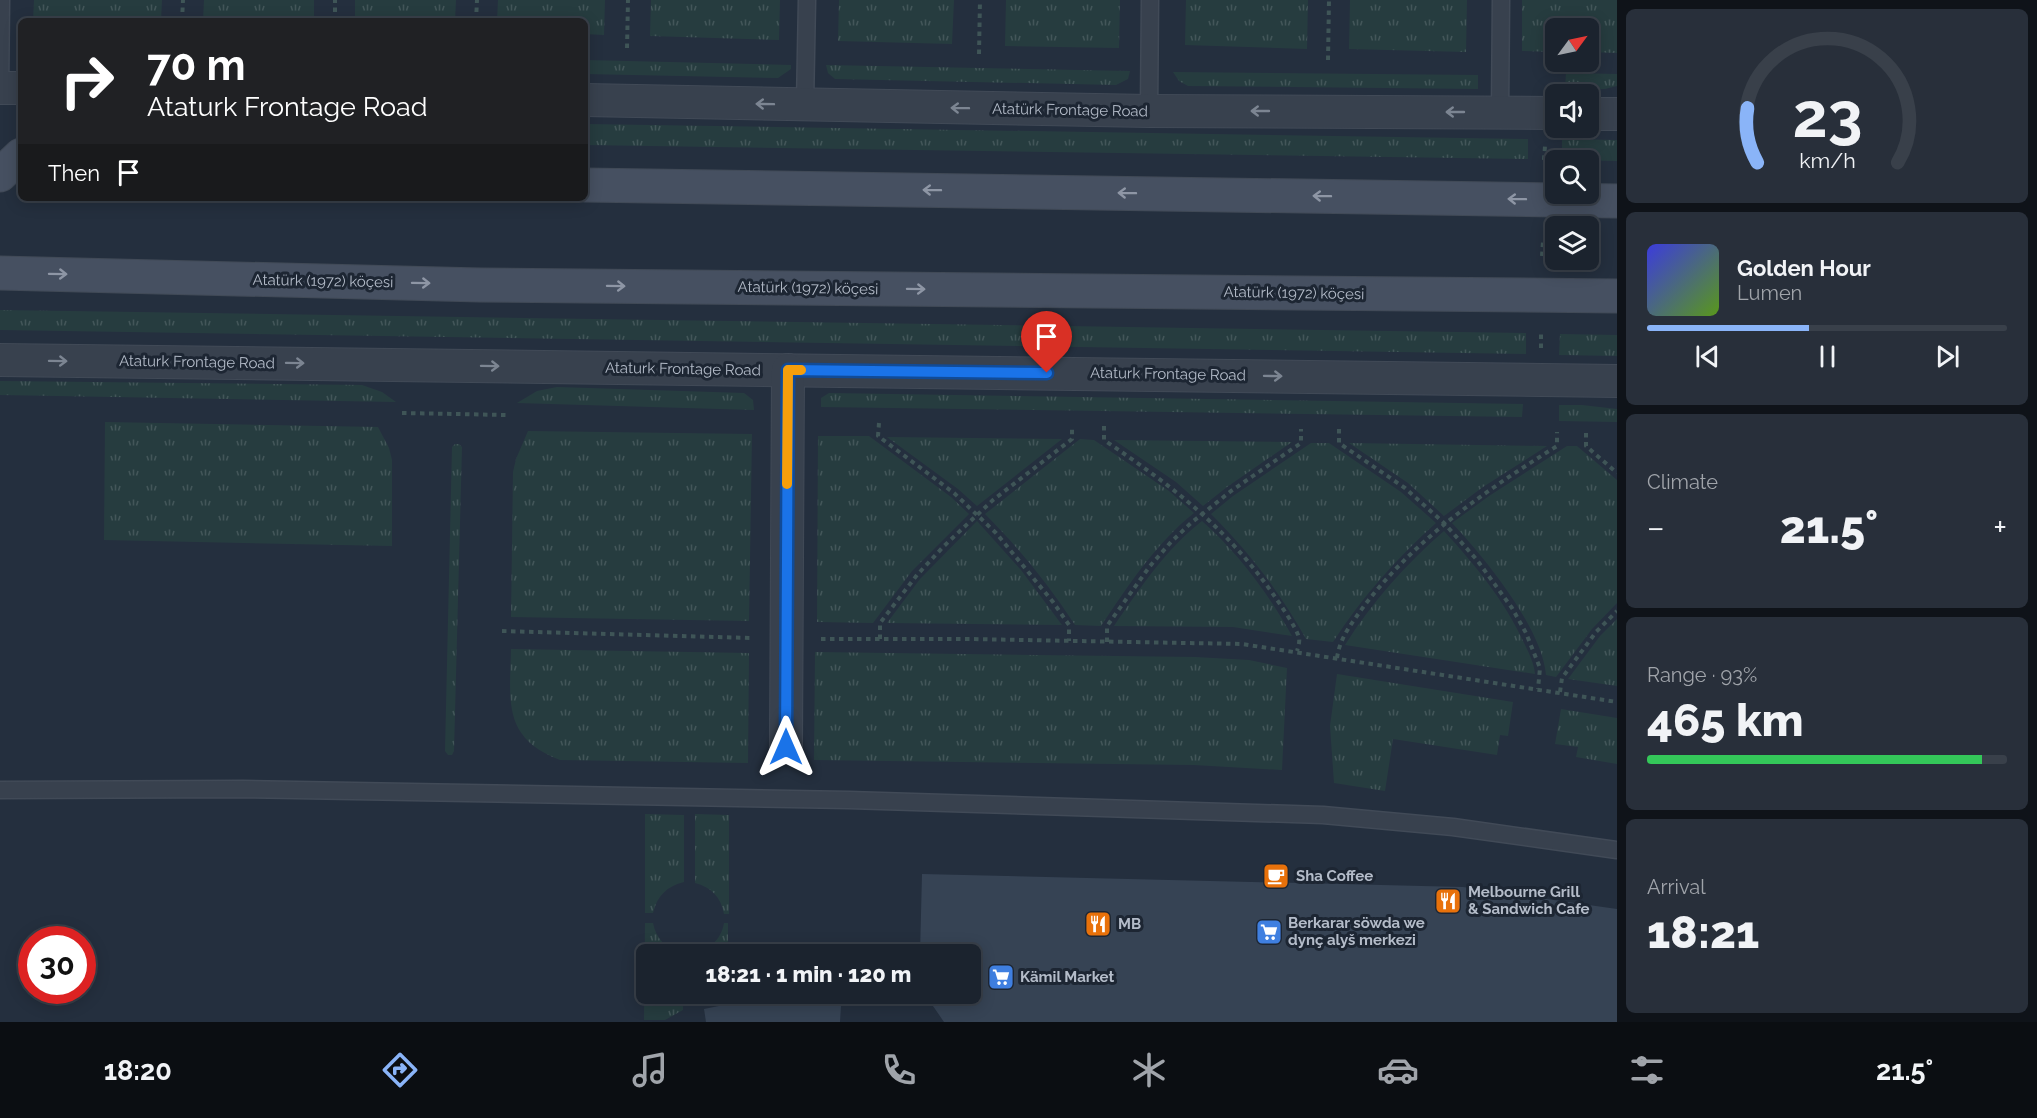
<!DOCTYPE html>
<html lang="en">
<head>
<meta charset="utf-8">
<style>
	:root { --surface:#1b232e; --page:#282f3a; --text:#f1f3f6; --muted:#a0a4aa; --line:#39404a; --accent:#8ab4f8 }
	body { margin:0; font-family:Raleway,sans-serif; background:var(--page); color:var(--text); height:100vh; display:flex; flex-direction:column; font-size:22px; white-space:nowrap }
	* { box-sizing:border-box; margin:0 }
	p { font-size:20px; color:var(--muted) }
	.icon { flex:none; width:33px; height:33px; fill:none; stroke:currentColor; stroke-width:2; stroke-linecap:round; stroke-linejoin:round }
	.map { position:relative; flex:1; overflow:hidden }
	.sheet { display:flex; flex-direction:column; gap:9px; padding:9px; background:#0f1319; width:420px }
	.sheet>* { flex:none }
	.banner { position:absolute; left:18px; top:18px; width:570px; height:183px; border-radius:9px; box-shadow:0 3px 15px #0003,0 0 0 2px var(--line); background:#202124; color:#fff; overflow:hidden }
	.needle { width:39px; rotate:57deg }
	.tools { position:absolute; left:1545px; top:18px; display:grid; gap:12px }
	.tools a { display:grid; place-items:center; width:54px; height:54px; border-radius:9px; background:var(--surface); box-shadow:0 3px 15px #0003,0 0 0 2px var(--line); font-size:30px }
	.speed { position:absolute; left:18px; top:926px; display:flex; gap:12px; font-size:30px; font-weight:700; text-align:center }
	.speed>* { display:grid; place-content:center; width:78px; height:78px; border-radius:50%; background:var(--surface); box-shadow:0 3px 15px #0003,0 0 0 2px var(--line); line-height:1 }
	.speed .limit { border:9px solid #d22; background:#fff; color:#111 }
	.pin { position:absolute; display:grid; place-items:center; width:51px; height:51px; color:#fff; margin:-62px -26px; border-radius:50% 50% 50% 0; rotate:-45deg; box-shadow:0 0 6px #0007 }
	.pin .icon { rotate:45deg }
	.me { position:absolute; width:66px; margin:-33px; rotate:0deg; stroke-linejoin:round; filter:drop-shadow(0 0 4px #0008) }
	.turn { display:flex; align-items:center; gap:21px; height:126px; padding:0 30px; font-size:27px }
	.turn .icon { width:78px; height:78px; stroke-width:2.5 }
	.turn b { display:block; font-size:42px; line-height:51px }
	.then { display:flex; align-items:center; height:57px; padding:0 30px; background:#0003; gap:12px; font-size:22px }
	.big { font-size:45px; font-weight:800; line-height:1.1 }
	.sheet .card { flex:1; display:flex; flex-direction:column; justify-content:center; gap:9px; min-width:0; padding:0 21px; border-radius:9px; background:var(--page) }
	.sheet .dial { align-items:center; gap:0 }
	.dial svg { height:156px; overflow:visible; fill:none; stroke:var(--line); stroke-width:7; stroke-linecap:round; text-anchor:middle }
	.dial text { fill:var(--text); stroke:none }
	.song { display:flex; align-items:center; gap:18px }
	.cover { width:72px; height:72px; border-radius:9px; background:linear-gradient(135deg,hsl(240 70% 55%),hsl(90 70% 35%)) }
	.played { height:6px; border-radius:3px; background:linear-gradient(90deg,var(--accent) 45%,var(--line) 45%) }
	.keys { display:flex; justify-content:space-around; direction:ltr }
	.heat { display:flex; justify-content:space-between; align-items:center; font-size:33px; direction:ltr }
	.charge { height:9px; border-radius:4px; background:linear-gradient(90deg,#34c759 93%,var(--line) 0) }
	.trip { position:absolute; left:636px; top:944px; width:345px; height:60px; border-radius:9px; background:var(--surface); box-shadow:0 3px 15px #0003,0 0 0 2px var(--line); font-weight:800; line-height:60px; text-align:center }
	.tabs { display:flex; height:96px; justify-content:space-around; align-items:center; background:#0b0e12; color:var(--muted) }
	.tabs .icon { width:42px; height:42px }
	.tabs .current { color:var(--accent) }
	.tabs b { font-size:27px; color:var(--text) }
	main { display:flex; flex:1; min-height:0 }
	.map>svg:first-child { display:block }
</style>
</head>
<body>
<main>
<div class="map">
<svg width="1617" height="1022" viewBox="0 0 1617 1022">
	<defs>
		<pattern id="grass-tufts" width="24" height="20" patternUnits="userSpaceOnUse" patternTransform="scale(1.5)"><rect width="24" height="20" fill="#263c3f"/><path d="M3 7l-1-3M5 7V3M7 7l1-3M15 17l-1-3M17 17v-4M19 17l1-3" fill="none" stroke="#435659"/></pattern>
	</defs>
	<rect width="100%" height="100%" fill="#242f3e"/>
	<g fill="url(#grass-tufts)">
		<polygon points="34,0 162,0 161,21 33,21"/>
		<polygon points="204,0 314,0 314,21 203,21"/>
		<polygon points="355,0 456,0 455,21 355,21"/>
		<polygon points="498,0 605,0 604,35 585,34 585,21 497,21"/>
		<polygon points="651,0 780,0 779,40 650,36"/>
		<polygon points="839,0 954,0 952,44 838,41"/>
		<polygon points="1006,0 1120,0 1119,48 1005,46"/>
		<polygon points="1186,0 1308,0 1307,49 1185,45"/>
		<polygon points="1350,0 1467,0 1466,52 1349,49"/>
		<polygon points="1522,0 1617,0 1617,53 1589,52 1588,28 1556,28 1555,52 1522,51"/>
		<polygon points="585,60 791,65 791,69 778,78 585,74"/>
		<polygon points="826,65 1130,71 1128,79 1116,85 835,79 828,73"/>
		<polygon points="1173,72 1478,75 1478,89 1188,86 1179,81"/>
		<polygon points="1566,73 1617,74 1617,86 1605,89 1565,90"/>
		<polygon points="585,124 1528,139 1528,159 585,145"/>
		<polygon points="1562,139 1617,140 1617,161 1562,160"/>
		<polygon points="0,310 1526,333 1526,354 0,330"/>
		<polygon points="1560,334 1617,335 1617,356 1559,355"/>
		<polygon points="0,381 362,385 382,392 396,402 0,395"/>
		<polygon points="557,387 744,393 753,400 754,410 517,403 537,391"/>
		<polygon points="829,393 1523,404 1522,417 821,407 821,398"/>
		<polygon points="1559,405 1582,405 1617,409 1617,422 1559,421"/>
		<polygon points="105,422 378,427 389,448 392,460 392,546 104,540"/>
		<polygon points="528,431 752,434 749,621 511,617 513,472 516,459"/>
		<polygon points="818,436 869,436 951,497 969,514 912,571 873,623 817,622"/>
		<polygon points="887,437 1062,439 977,506 958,489"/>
		<path d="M 1080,439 L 1094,440 L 1169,491 L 1194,513 C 1156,543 1128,586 1101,626 L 1075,625 C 1049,585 1019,548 985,514 Z"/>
		<polygon points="1114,440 1292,442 1227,487 1203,506 1176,482"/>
		<path d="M 1311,443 L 1329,443 L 1401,492 L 1436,523 C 1396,559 1362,597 1333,642 L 1306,639 C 1279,591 1250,553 1211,514 L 1233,496 Z"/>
		<polygon points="1349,443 1547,446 1483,487 1444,516 1408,483"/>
		<polygon points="455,444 459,444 462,447 454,751 452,755 448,755 445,751 452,447"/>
		<path d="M 1567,446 L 1577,446 L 1617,480 L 1617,603 L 1592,629 L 1556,677 L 1546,675 C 1542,628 1485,558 1452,523 L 1489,496 Z"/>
		<polygon points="977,521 1021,570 1062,625 887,623 920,579"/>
		<path d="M 1202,521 C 1239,554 1268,593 1292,636 L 1233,627 L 1114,626 C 1140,588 1166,549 1202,521 Z"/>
		<path d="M 1444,531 C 1475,565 1505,601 1524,643 C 1529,653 1534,663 1535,674 L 1345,645 C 1372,602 1406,564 1444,531 Z"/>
		<polygon points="1617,619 1617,686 1568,679 1600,636"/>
		<path d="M 511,649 L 749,653 L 748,763 L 560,760 C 502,738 510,701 511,649 Z"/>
		<polygon points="815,652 1195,657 1249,660 1287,668 1282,770 1194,765 814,760"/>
		<polygon points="1337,674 1513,702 1508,736 1500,735 1497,755 1393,739 1385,791 1334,783 1330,726"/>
		<polygon points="1561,709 1617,718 1617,764 1576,757 1578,747 1555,744"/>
		<path d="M 645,814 L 684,815 L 684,882 C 667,886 657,896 653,913 L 645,913 Z"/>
		<path d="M 695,814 L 729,815 L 729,914 L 724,914 C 721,897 711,887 695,883 Z"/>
		<path d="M 645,923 L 653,923 C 656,939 667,950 683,953 L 646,954 L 646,993 L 683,993 L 683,1010 L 665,1020 L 644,1020 Z"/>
		<path d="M 724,923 L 728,923 L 728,954 L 694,954 C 709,948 721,941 724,923 Z"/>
	</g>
	<g fill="#364354">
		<polygon points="922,874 1463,887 1617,909 1617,1022 944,1022 924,993 970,993 970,954 920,954"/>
		<polygon points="772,995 841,1006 840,1022 706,1022 704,1009"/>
	</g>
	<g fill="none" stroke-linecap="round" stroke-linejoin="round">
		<defs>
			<g id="service">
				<polyline points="0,92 1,0"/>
				<polyline points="805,105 807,0"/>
				<polyline points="1149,111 1150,0"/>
				<polyline points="1500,112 1501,0"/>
				<polyline points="0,790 243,789 849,800 1323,815 1453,827 1617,850"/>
			</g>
			<g id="minor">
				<polyline points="0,88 21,88"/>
				<polyline points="585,100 1149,111 1556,113"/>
				<polyline points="1588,114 1617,114"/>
				<polyline points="0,360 1617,381"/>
				<polyline points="786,747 788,370"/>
			</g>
			<g id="secondary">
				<polyline points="0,175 21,155"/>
				<polyline points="585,185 1617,201"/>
				<polyline points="0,273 480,285 1617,296"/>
			</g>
		</defs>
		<use href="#service" stroke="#414a57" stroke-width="19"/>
		<use href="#minor" stroke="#414a57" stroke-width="34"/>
		<use href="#secondary" stroke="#414a57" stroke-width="35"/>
		<g stroke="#3f5557" stroke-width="4" stroke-dasharray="4.5 4.5" stroke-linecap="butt">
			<polyline points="182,21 183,0"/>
			<polyline points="335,21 335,0"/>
			<polyline points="476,21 477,0"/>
			<polyline points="627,48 628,0"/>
			<polyline points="979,54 980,0"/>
			<polyline points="1328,60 1329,0"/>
			<polyline points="1544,160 1545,146"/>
			<polyline points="1542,256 1543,241"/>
			<polyline points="1541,348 1541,333"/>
			<polyline points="402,413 507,415"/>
			<polyline points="879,423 878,436 954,493 996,533 1053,602 1069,625 1069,641"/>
			<path d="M 1104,426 L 1104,440 C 1172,486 1225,526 1273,594 C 1279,603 1297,628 1299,638 C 1300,641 1298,648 1297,651"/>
			<polyline points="1339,429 1339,443 1405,488 1444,523 1477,560 1512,608 1526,633 1540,668 1538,689"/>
			<polyline points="1586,433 1586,446 1617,473"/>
			<polyline points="502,631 753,638"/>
			<polyline points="821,639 970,639 1242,644 1617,702"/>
			<polyline points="880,639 880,623 917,575 944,546 993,500 1072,439 1072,426"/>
			<polyline points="1107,642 1107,626 1150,566 1171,542 1191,523 1231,491 1301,443 1301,429"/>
			<path d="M 1337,658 C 1340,637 1352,623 1364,606 C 1416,538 1485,491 1557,446 L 1557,432"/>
			<polyline points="1560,692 1562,678 1596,632 1617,611"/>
		</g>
		<use href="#service" stroke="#38414e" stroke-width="16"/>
		<use href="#minor" stroke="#38414e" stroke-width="32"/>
		<use href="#secondary" stroke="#465061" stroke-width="33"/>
	</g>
	<defs><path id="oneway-shaft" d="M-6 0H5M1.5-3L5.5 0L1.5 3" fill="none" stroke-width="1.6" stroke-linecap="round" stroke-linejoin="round" transform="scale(1.5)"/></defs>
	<g stroke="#7c8592">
		<use href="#oneway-shaft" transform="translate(765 104) rotate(-179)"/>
		<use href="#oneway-shaft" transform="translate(960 108) rotate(-179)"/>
		<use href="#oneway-shaft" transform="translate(1260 111) rotate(-180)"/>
		<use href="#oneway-shaft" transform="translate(1455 112) rotate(-180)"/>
		<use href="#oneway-shaft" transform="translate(58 361) rotate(1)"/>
		<use href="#oneway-shaft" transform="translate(295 363) rotate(1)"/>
		<use href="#oneway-shaft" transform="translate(490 366) rotate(1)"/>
		<use href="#oneway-shaft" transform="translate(1273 376) rotate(1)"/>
	</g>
	<g stroke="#8e96a5">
		<use href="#oneway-shaft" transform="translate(932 190) rotate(-179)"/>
		<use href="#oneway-shaft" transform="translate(1127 193) rotate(-179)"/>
		<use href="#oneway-shaft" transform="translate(1322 196) rotate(-179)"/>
		<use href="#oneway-shaft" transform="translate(1517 199) rotate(-179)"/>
		<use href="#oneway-shaft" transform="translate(58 274) rotate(1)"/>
		<use href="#oneway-shaft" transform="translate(421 283) rotate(1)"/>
		<use href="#oneway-shaft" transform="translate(616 286) rotate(1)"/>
		<use href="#oneway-shaft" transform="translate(916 289) rotate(1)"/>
	</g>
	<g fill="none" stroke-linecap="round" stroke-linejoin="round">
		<defs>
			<polyline id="route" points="786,747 788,370 1047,373"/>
		</defs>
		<use href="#route" stroke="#114b97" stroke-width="15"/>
		<use href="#route" stroke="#1a73e8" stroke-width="10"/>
		<polyline stroke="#f59e0b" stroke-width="10" points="787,484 788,370 801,370"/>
	</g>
	<defs>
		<symbol id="cafe-square" viewBox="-11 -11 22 22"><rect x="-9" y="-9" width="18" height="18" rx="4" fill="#e8710a" stroke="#1d2633"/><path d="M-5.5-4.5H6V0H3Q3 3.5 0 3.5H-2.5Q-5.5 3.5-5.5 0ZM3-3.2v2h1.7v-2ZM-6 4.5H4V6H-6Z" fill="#fff"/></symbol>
		<symbol id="restaurant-square" viewBox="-11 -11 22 22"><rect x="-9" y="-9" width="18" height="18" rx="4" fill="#e8710a" stroke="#1d2633"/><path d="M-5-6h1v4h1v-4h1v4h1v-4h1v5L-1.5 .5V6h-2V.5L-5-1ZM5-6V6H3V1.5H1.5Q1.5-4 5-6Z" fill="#fff"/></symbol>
		<symbol id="supermarket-square" viewBox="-11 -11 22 22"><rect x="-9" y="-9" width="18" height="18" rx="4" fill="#3f7fe0" stroke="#1d2633"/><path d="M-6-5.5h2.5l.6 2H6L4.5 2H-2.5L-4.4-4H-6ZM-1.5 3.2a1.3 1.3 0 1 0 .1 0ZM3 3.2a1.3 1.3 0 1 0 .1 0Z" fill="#fff"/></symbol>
	</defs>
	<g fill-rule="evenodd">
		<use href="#cafe-square" x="1261" y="861" width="30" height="30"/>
		<use href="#restaurant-square" x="1433" y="886" width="30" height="30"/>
		<use href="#restaurant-square" x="1083" y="909" width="30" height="30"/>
		<use href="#supermarket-square" x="1254" y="917" width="30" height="30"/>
		<use href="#supermarket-square" x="986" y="962" width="30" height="30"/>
	</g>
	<g text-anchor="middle" stroke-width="6" stroke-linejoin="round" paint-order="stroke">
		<g font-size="15" fill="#b4bcc9" stroke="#1d2633">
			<text transform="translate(1070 110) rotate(1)" y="5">Atatürk Frontage Road</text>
			<text transform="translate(323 281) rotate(1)" y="5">Atatürk (1972) köçesi</text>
			<text transform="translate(808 288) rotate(1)" y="5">Atatürk (1972) köçesi</text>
			<text transform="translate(1294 293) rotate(1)" y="5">Atatürk (1972) köçesi</text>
			<text transform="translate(197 362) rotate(1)" y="5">Ataturk Frontage Road</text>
			<text transform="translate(683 369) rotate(1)" y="5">Ataturk Frontage Road</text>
			<text transform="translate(1168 374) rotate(1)" y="5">Ataturk Frontage Road</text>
		</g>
		<g font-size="15" font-weight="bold" fill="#b4bcc9" stroke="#1d2633" text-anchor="start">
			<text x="1296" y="881">Sha Coffee</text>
			<text x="1468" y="897">Melbourne Grill<tspan x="1468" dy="17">&amp; Sandwich Cafe</tspan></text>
			<text x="1288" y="928">Berkarar söwda we<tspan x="1288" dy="17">dynç alyš merkezi</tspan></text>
			<text x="1118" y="929">MB</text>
			<text x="1020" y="982">Kämil Market</text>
		</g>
	</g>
</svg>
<div class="tools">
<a><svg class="needle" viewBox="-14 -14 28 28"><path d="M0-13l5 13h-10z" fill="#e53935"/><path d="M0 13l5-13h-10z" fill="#a0a4aa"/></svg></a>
<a><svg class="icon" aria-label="sound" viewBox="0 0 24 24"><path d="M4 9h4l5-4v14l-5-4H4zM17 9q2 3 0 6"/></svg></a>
<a><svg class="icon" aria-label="search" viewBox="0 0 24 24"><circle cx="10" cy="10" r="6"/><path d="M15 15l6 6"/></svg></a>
<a><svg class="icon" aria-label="layers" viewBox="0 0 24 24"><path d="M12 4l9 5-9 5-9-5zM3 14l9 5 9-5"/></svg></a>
</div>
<div class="speed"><div class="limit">30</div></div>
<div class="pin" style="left:1047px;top:373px;background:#d93025"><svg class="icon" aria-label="arrive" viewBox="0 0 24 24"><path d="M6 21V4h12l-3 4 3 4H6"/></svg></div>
<svg class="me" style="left:786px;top:747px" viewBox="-20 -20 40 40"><path d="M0-17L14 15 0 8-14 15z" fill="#1a73e8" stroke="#fff" stroke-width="4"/></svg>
<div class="trip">18:21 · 1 min · 120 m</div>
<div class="banner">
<div class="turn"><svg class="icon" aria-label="right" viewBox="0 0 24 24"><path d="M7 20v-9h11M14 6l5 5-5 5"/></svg><div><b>70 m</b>Ataturk Frontage Road</div></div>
<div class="then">Then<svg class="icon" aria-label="arrive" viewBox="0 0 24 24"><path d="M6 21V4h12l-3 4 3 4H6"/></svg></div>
</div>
</div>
<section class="sheet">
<div class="card dial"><svg viewBox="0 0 100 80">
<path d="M14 69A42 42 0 1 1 86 69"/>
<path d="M14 69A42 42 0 0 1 9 41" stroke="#8ab4f8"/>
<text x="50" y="56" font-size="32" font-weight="700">23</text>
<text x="50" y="72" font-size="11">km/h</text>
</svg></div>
<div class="card">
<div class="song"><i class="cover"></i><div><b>Golden Hour</b><p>Lumen</p></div></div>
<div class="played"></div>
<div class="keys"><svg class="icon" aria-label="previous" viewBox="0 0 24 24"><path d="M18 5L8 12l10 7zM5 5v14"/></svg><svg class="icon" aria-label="pause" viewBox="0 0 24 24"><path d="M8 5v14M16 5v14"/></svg><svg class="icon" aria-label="next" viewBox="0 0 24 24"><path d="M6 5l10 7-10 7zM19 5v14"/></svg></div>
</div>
<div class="card"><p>Climate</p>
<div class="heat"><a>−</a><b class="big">21.5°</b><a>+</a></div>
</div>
<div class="card"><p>Range · 93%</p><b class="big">465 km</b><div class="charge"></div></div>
<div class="card"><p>Arrival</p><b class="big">18:21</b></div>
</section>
</main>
<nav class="tabs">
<b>18:20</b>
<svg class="icon current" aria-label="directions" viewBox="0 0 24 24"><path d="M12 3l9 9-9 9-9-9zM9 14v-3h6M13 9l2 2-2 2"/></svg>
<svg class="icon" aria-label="music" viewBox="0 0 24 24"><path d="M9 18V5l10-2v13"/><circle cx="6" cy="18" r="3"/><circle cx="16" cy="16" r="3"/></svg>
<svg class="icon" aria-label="phone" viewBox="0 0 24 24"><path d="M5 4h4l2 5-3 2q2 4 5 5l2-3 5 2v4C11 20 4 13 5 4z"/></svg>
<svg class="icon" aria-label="climate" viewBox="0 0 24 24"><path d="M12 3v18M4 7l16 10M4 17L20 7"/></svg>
<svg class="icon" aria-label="car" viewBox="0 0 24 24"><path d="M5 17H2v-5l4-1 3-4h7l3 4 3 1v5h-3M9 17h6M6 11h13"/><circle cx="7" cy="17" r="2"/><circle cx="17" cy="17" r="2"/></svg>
<svg class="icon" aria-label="filters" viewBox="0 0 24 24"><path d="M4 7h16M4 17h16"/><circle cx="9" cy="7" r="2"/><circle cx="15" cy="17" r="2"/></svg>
<b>21.5°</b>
</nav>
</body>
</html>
